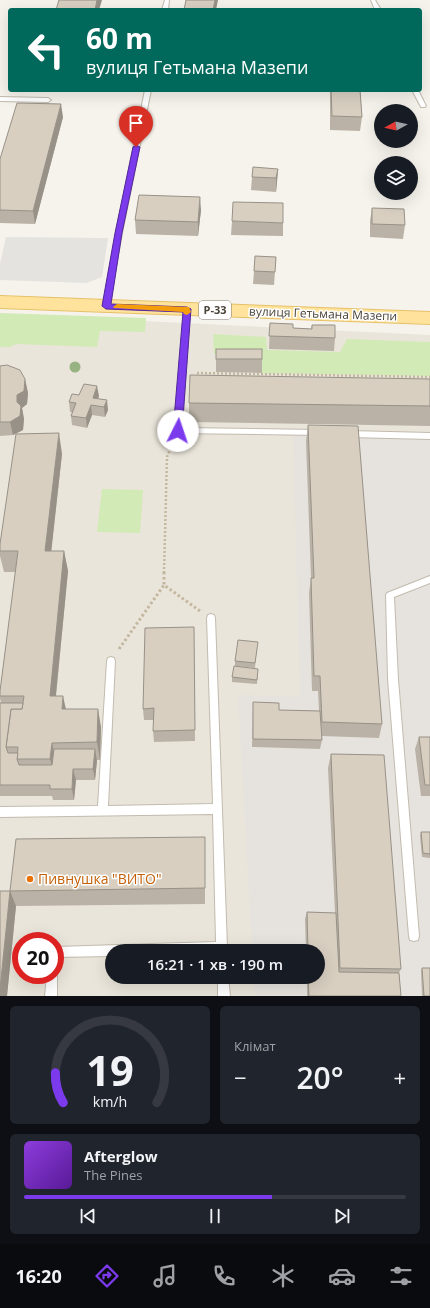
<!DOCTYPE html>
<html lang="uk">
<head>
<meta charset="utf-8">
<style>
	:root { --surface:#171b24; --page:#20242c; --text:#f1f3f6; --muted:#9ea1a6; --line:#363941; --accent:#7c3aed }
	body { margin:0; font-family:"Open Sans",sans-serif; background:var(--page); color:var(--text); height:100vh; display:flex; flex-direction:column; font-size:15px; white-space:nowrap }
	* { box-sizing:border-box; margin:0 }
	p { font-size:13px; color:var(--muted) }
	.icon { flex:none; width:22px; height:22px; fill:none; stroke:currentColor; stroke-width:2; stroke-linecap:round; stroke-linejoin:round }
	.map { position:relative; height:996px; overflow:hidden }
	.sheet { display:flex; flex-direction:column; gap:10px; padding:10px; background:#0d0f14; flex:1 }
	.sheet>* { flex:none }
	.top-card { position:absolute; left:8px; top:8px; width:414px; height:84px; border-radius:4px; box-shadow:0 4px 16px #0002; background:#00695c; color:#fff; overflow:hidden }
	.needle { width:26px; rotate:262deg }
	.fabs { position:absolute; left:374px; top:104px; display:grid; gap:8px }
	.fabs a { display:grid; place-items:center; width:44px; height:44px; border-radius:50%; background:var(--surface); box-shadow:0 4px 16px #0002; font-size:20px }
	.speed { position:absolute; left:12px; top:932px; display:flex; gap:8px; font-size:20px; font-weight:700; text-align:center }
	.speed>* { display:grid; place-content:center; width:52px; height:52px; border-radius:50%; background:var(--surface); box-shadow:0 4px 16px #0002; line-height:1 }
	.speed .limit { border:6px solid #d22; background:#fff; color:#111 }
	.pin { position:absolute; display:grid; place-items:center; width:34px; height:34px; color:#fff; margin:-41px -17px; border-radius:50% 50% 50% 0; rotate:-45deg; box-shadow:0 0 4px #0007 }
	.pin .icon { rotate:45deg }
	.me { position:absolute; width:44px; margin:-22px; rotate:4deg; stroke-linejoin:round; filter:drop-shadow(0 0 3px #0008) }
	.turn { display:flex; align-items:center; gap:14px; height:84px; padding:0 12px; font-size:18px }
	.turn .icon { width:52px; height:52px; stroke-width:2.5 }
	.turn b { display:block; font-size:28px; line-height:34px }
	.big { font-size:30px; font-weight:600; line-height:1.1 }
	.sheet .widget { flex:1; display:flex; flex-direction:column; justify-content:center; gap:6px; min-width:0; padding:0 14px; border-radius:6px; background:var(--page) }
	.sheet .dial { align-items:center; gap:0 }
	.dial svg { height:104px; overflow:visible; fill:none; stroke:var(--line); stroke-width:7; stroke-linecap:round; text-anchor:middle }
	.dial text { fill:var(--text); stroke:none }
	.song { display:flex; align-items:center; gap:12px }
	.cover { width:48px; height:48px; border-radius:6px; background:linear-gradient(135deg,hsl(270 70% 55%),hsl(270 70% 35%)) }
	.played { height:4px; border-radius:2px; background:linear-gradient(90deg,var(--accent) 65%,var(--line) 65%) }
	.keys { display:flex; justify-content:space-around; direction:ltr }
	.heat { display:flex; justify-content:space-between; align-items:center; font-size:22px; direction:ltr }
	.sheet .tiles { flex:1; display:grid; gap:10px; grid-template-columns:1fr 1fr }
	.widget:last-child { grid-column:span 2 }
	.trip { position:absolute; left:105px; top:944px; width:220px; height:40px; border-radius:20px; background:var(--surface); box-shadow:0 4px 16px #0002; font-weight:600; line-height:40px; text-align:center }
	.tabs { display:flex; height:64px; justify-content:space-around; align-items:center; background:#090b0e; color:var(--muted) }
	.tabs .icon { width:28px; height:28px }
	.tabs .current { color:var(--accent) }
	.tabs b { font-size:18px; color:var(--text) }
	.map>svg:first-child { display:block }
</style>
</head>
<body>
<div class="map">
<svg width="430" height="996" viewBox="0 0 430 996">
	<rect width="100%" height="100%" fill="#f6f3ec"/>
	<path fill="#eae5da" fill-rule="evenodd" d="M 0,314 L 430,335 L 430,996 L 0,996 ZM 21,941 L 55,941 L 55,975 L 21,975 ZM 112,951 L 318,951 L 318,977 L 112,977 Z"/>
	<polygon fill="#e6e2dd" points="293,433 430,436 430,996 255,996 254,977 318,977 318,951 252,951 238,695 300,697"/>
	<g fill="#d2eab5">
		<polygon points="0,313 146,318 145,332 100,331 97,347 16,344 10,347 0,347"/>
		<polygon points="213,334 266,337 267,350 340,352 347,339 430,342 430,376 262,373 240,353 214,354"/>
		<polygon points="102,489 143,490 140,533 97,532"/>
	</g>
	<polygon fill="#e5e3e0" points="6,237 108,238 102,277 87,283 0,280 0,264"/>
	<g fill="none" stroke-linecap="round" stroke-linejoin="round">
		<defs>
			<g id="service">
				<polygon points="165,0 169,0 168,10 162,10"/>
				<polygon points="371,0 375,0 381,10 375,10"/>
				<polygon points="145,90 151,90 122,233 109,306 106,308 103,306 116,233"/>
				<polygon points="412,90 418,90 426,106 425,107 421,107"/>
				<polygon points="0,97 48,98 51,100 48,102 0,101"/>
				<polygon points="185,307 189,307 190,309 182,428 317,430 320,431 321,433 320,435 175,433 174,431"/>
				<polygon points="349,431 430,433 430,439 349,437 345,434"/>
				<polygon points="430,576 430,583 394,597 398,679 419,936 418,940 414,941 410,940 409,936 388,679 386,595 387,593"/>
				<polygon points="211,614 214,615 215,618 227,947 226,951 112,951 112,956 55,957 55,947 216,942 213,814 0,817 0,807 98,806 107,661 108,658 111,657 114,658 115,661 108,806 213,804 207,618 208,615"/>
				<polygon points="55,971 57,975 57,996 45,996 47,975 55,975"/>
				<polygon points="218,977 228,977 230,996 218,996"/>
			</g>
			<polygon id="primary" points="0,296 430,312 430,324 0,308"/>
		</defs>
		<use href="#service" stroke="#c2bbae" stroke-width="2"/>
		<use href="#primary" stroke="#e6c16a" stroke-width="2"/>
		<g stroke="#c4b79f" stroke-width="2.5" stroke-dasharray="2 2" stroke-linecap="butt">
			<polyline points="197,373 430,377"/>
			<polyline points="164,573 167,457 173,442"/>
		</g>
		<g stroke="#c4b79f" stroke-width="3" stroke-dasharray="2.5 2.5" stroke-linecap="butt">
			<polyline points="164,572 164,585 200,611"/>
			<polyline points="119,649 164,585"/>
		</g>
		<use href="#service" fill="#fff" fill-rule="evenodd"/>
		<use href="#primary" fill="#ffe39c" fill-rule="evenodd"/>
	</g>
	<circle fill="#97b381" cx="75" cy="367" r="5.5"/>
	<g fill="#bab2a6">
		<polygon points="330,90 360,90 362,117 360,131 330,130"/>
		<polygon points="63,117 35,224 0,223 0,159"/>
		<polygon points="278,169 276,192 251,190 252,177"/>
		<polygon points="372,208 405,225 403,239 370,237 370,221"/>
		<polygon points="201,210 198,236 136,234 135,220"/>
		<polygon points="232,221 283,223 283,236 231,235"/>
		<polygon points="276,257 274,285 253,284 254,271"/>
		<polygon points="270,323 293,328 311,329 312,325 335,338 334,351 269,349"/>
		<polygon points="216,349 262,359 262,373 216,372"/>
		<polygon points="0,366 25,379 28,393 27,404 22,408 24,419 23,430 13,435 0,436"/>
		<polygon points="430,379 430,426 189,422 189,403"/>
		<polygon points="79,395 99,396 98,398 108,410 105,417 92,415 87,428 72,425 71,416 72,412 70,412 69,402"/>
		<polygon points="308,425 382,724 379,738 322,736 322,740 320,749 252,747 253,702 279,710 319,711 318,691 312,691 309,593 311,578 306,441"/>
		<polygon points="62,454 51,551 64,551 68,571 56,696 66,709 101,727 100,760 97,760 95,780 76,780 74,800 53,800 52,796 0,796 0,703 1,703 0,698 0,691 16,572 4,572 0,556 0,544"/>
		<polygon points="194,627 195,741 154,742 153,731 154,720 144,720 143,709"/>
		<polygon points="257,646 255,668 235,666 235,661"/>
		<polygon points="258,669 257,684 232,682 232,677"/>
		<polygon points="419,737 430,737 430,796 421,796 415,749"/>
		<polygon points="331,754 401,969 399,973 401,996 307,996 307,977 318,977 318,951 306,951 305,919 307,912 335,913 328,768"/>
		<polygon points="421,832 430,832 430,858 422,857 420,836"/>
		<polygon points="205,837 205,904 16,906 7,996 0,996 10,891"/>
		<polygon points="422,968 430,996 422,996 421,971"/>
	</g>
	<g fill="#979187">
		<polygon points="97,0 102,0 99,10 95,10"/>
		<polygon points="215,0 218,0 216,10 213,10"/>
		<polygon points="61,104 63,117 35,224 33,211"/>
		<polygon points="278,169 277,182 276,192 276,178"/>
		<polygon points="200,197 201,210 198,236 198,222"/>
		<polygon points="25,379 28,393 27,404 22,408 24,419 23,430 13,435 10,422 17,402 17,395"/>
		<polygon points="97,386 99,396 95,405 93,398"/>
		<polygon points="107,400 108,410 105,417 104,407"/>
		<polygon points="91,405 92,415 87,428 86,418"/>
		<polygon points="59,433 62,454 49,572 45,551"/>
		<polygon points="64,551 68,571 54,714 50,696"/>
		<polygon points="63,696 67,714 62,709"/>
		<polygon points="98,709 101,727 100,760 97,742"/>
		<polygon points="52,743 56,761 55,776 50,759"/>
		<polygon points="95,749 97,761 95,780 93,769"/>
		<polygon points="73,769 76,780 74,800 72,789"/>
		<polygon points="10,891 16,906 7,996 0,996 0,989"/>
	</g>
	<g fill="#d8cfc1" stroke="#979187">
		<polygon points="59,0 97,0 95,10 56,10"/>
		<polygon points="186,0 215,0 213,10 184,10"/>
		<polygon points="331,90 360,90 362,117 332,116"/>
		<polygon points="17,103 61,104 33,211 0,210 0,159"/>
		<polygon points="253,167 278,169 276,178 252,177"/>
		<polygon points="139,195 200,197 198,222 135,220"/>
		<polygon points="233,202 283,203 283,223 232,221"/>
		<polygon points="372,208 404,209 405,225 372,224"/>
		<polygon points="255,256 276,257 275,272 254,271"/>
		<polygon points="270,323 293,324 293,328 312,329 312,325 335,325 335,338 269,336"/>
		<rect x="216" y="349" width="46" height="10"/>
		<polygon points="7,365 20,370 25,379 24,391 17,395 17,402 21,406 20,416 10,422 0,422 0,366"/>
		<polygon points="190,375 430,379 430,406 189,403"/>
		<polygon points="84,384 97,386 93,398 107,400 104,407 91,405 86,418 71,416 76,403 69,402 72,394 79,395"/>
		<polygon points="308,425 358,426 382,724 322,722 320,676 314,676 311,578 314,578"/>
		<polygon points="59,433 45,551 64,551 50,696 63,696 62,709 98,709 97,742 52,743 50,759 17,759 18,747 6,747 11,709 22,709 24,696 0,696 0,691 18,551 0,551 0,544 16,434"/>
		<polygon points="194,627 195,730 153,731 154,708 143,709 145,628"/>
		<polygon points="238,640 258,642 255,663 235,661"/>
		<polygon points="234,666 258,669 257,680 232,677"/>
		<polygon points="253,702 279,703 279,710 320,711 322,740 253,739"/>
		<polygon points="0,703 23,703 22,709 11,709 6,747 8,753 18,753 17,759 19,765 52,765 54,749 95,749 93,769 73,769 72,789 50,789 50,785 0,785"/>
		<polygon points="419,737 430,737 430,785 425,785"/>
		<polygon points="331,754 384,755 401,969 340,968"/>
		<polygon points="421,832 430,832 430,854 423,853"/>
		<polygon points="205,837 205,888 10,891 0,989 0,891 10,891 16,839"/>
		<polygon points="307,912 336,913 339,972 399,973 401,996 309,996 308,977 318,977 318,951 308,951"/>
		<polygon points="422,968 430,968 430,996 424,996"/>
	</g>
	<polygon fill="#7c3aed" stroke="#51269a" points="136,145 140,147 122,233 111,304 187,307 191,309 182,431 178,434 173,431 183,312 106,309 102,306 115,233 133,147"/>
	<polygon fill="#f59e0b" points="117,304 187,307 189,307 191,312 187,315 184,314 183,312 114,308 113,307"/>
	<circle fill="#e8710a" stroke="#fff" stroke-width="1.5" cx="30" cy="879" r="4"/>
	<g text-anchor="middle" stroke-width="3" stroke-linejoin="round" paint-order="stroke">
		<rect fill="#fff" stroke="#817c74" stroke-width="1" x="199" y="301" width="32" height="18" rx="3"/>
		<g font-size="11" font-weight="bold" fill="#4b4439">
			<text x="215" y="314">Р-33</text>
		</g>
		<g font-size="12" fill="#4b4439" stroke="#fff">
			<text transform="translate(323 314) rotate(2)" y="4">вулиця Гетьмана Мазепи</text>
		</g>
		<g font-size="14" fill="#c56008" stroke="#fff" text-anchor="start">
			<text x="38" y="884">Пивнушка "ВИТО"</text>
		</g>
	</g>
</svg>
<div class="fabs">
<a><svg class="needle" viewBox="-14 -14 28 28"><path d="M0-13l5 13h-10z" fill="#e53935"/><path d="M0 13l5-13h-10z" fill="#9ea1a6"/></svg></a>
<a><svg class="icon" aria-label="layers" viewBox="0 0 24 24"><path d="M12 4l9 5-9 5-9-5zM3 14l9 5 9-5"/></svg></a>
</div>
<div class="speed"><div class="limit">20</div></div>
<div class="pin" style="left:136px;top:147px;background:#d93025"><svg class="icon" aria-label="arrive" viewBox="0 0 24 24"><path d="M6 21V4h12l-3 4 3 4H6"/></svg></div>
<svg class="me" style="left:178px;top:431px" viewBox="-20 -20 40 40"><circle r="19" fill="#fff"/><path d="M0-13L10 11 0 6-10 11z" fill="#7c3aed"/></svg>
<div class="trip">16:21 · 1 хв · 190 m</div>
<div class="top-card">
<div class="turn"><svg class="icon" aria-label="left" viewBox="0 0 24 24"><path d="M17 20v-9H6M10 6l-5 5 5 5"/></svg><div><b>60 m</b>вулиця Гетьмана Мазепи</div></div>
</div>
</div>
<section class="sheet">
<div class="tiles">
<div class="widget dial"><svg viewBox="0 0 100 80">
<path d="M14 69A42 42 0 1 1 86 69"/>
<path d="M14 69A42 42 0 0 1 8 46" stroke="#7c3aed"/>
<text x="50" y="56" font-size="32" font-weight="700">19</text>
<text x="50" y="72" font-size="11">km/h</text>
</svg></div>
<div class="widget"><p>Клімат</p>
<div class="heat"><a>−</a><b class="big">20°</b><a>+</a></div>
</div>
<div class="widget">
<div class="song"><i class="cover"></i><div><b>Afterglow</b><p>The Pines</p></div></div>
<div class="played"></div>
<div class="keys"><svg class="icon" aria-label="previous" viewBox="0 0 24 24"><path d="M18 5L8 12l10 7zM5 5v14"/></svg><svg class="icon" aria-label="pause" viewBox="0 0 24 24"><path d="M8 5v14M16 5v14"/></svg><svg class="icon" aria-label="next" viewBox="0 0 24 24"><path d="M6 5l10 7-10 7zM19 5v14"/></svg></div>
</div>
</div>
</section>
<nav class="tabs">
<b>16:20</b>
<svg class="icon current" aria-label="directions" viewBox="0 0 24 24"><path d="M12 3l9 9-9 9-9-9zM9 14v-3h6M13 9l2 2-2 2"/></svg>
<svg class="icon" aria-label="music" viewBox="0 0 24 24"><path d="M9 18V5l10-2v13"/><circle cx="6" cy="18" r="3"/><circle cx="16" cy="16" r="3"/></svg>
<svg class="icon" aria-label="phone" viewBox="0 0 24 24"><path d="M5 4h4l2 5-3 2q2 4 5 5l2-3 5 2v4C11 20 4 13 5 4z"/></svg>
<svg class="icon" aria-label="climate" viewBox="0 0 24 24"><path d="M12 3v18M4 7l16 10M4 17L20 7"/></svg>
<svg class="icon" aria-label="car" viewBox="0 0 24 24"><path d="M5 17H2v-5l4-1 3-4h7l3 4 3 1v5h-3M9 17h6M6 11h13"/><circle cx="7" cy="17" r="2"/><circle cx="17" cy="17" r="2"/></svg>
<svg class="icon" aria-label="filters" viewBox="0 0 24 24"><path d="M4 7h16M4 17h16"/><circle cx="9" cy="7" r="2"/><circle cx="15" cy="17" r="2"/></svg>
</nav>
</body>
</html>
